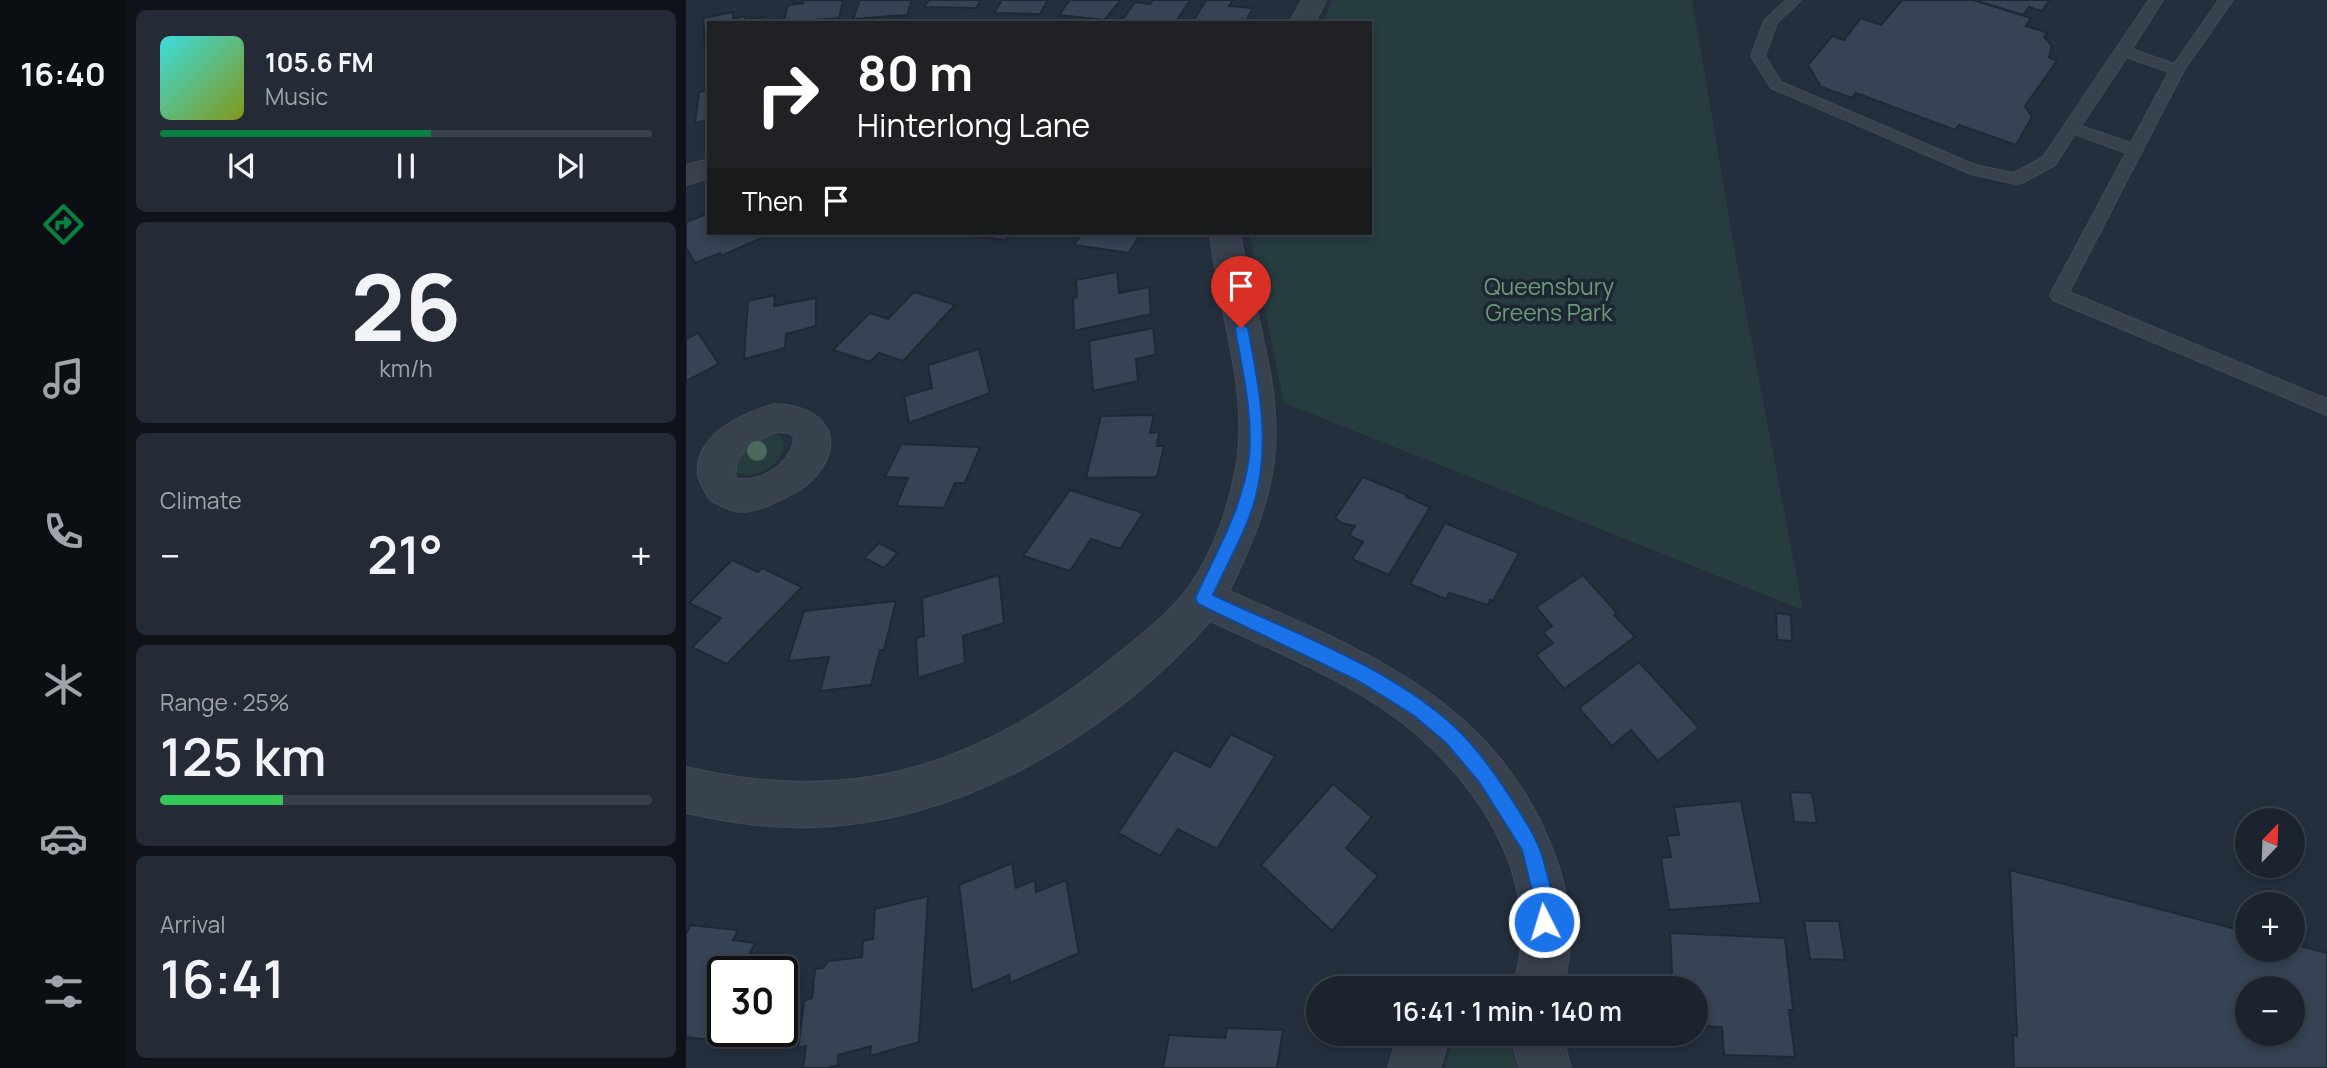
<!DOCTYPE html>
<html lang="en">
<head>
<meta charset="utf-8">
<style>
	:root { --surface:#1b232e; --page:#242b36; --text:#f1f3f6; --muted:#a0a4aa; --line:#39404a; --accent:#0b8043 }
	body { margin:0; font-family:Manrope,sans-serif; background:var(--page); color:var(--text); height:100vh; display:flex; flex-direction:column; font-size:26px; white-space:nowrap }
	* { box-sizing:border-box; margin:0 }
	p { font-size:23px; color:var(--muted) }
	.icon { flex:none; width:38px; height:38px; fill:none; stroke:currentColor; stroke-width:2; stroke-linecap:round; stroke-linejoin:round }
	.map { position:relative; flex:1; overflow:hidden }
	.sheet { display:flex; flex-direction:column; gap:10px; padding:10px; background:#0f1319; width:560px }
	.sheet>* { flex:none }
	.hud { position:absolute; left:21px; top:21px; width:665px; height:214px; border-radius:0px; box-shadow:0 4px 10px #0003,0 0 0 2px var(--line); background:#202124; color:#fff; overflow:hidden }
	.needle { width:46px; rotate:23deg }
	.tools { position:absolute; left:1549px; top:808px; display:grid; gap:14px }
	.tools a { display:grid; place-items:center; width:70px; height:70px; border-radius:50%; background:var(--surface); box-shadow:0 4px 10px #0003,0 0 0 2px var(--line); font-size:35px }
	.speed { position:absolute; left:21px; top:956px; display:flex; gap:14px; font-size:35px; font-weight:700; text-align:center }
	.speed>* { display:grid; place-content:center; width:91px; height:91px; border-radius:50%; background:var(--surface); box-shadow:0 4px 10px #0003,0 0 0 2px var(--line); line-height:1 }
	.speed .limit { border:4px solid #111; border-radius:10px; background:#fff; color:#111 }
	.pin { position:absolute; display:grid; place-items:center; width:60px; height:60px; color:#fff; margin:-72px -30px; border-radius:50% 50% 50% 0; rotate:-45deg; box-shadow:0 0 7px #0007 }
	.pin .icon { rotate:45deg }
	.me { position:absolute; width:77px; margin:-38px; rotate:355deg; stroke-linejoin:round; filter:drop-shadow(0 0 5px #0008) }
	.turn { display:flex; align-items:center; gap:24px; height:147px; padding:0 35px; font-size:32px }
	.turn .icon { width:91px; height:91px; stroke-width:2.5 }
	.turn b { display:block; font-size:49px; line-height:60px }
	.then { display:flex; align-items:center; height:66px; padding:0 35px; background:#0003; gap:14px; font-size:26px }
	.big { font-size:52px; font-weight:600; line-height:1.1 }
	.sheet .widget { flex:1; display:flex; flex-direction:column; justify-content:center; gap:10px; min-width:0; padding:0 24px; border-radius:10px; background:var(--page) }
	.sheet .dial { align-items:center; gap:0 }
	.dial b { font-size:91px; line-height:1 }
	.song { display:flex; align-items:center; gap:21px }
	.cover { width:84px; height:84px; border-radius:10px; background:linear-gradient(135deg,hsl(180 70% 55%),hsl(70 70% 35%)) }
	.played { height:7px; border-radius:4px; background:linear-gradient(90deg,var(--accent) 55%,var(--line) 55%) }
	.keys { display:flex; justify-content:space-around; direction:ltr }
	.heat { display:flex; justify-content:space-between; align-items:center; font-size:38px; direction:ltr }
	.charge { height:10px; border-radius:5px; background:linear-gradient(90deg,#34c759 25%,var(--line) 0) }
	.trip { position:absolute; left:620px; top:976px; width:402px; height:70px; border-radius:35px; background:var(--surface); box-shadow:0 4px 10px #0003,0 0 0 2px var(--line); font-weight:600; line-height:70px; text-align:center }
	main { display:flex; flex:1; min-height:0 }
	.dock { display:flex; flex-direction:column; width:126px; justify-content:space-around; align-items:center; background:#0b0e12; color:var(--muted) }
	.dock .icon { width:49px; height:49px }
	.dock .on { color:var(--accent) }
	.dock b { font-size:32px; color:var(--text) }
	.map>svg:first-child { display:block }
</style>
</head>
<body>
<main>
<nav class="dock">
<b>16:40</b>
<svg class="icon on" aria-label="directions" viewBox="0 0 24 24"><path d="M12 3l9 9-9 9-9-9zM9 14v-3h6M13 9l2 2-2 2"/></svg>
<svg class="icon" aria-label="music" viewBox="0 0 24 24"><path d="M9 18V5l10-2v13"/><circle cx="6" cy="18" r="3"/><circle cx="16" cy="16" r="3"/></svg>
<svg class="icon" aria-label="phone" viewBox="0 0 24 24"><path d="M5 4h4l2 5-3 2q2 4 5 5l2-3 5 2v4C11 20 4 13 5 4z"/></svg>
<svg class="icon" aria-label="climate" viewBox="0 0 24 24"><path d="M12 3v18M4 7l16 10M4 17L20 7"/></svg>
<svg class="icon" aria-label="car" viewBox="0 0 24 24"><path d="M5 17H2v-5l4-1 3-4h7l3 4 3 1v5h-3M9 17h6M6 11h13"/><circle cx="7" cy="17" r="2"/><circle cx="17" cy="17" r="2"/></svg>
<svg class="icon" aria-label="filters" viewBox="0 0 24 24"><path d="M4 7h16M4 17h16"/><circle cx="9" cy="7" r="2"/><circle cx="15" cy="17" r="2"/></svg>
</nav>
<section class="sheet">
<div class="widget">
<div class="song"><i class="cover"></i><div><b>105.6 FM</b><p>Music</p></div></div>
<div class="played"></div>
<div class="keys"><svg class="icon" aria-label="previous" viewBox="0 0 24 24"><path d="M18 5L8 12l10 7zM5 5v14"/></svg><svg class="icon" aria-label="pause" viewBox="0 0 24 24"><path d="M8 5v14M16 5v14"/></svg><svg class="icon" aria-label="next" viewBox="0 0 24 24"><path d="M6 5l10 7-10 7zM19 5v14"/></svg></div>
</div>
<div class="widget dial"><b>26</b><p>km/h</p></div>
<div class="widget"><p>Climate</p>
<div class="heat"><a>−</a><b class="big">21°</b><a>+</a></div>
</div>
<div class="widget"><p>Range · 25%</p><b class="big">125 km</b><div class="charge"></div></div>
<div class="widget"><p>Arrival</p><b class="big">16:41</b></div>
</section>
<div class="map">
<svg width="1641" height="1068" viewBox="0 0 1641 1068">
	<rect width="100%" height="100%" fill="#242f3e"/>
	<g fill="#263c3f">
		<polygon points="647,0 1006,0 1051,264 1117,610 598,403 563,233 684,233 684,23 636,23"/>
		<path d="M 75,433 L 88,433 L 97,439 C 102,467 63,484 42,469 Z"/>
		<path d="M 778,1034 L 813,1034 C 825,1042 828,1055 831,1068 L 759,1068 C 762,1054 765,1042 778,1034 Z"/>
	</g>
	<g fill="#364354" stroke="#1f2835" stroke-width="2" fill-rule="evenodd">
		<polygon points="118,0 157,0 153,18 97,23 102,5 117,3"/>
		<polygon points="174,0 226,0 221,15 167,19"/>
		<polygon points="243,0 295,0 290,8 238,7"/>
		<polygon points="316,0 362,0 354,14 308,13"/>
		<polygon points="384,0 435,0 418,20 373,15"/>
		<polygon points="467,0 504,0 489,23 435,22 449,2 464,4"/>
		<polygon points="520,0 547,0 543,6 567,8 559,23 506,23"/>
		<polygon points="1216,0 1288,0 1345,18 1340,26 1362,33 1358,37 1366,46 1363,57 1371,61 1339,106 1346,117 1330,145 1273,125 1269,130 1170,93 1166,98 1135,87 1122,65 1146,36 1158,40 1175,18 1195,25"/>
		<polygon points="1288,0 1364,0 1356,11 1343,7 1337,15"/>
		<polygon points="47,12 47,19 59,16 59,21 76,17 77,23 23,23 23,47 19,48 17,18"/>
		<polygon points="23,90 23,120 9,123 13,92"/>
		<polygon points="23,213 23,233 76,233 78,237 35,256 34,253 9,263 0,247 0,222"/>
		<polygon points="261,233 325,233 320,240"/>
		<polygon points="396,233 455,233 443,253 388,245"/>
		<polygon points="431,272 433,293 463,287 465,314 388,331 387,298 391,297 390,280"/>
		<polygon points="228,292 269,305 217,361 193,353 184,362 147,350 184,313 202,319"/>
		<polygon points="89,295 88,306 130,298 130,326 100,334 99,348 58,359 62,301"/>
		<polygon points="467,328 470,355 450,359 452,381 407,391 403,341"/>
		<polygon points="12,333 33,364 0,381 0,339"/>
		<polygon points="293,349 304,393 223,423 218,396 246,388 242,365"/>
		<polygon points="468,415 464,433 473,432 471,446 478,446 471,477 400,478 415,416"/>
		<polygon points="215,444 294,447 279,483 269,483 258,508 210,506 222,478 199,477"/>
		<polygon points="677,477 721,495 720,497 744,507 703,575 666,559 677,542 663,535 669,526 655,523 649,518"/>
		<polygon points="384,490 457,513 434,549 405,539 384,571 337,556"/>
		<polygon points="759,523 833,553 807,601 804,600 802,605 763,593 760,599 724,584"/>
		<polygon points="193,543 212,553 198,568 178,558"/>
		<polygon points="46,560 72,572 76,568 116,587 41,664 6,647 35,618 3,603"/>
		<polygon points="313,575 318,623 277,636 279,663 232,678 230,638 238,636 236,598"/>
		<polygon points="897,575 931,613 928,615 949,637 878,689 850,655 867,643 857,632 866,626 850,607"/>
		<polygon points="210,601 198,650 194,650 185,685 134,691 143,657 102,661 118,611"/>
		<polygon points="1090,613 1105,615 1106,641 1091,640"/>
		<polygon points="953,662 1013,728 972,761 945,730 926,746 893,708"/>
		<polygon points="545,734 589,756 531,849 492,829 474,856 432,833 488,750 524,767"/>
		<polygon points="647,784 686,817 660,848 692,876 646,931 575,865"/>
		<polygon points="1104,792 1126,793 1131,823 1108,822"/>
		<polygon points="1055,801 1075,903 983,910 975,858 985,857 981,836 993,835 988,807"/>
		<polygon points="326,863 330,888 349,880 350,892 380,880 393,953 324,983 323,975 286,991 273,885"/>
		<path d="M 1324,870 L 1561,932 L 1561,950 L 1606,950 L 1606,944 L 1641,953 L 1641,1068 L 1328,1068 L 1327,1035 L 1331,1036 ZM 1561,989 L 1606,989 L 1606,1034 L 1561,1034 Z"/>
		<polygon points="242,896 233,1042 184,1056 185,1046 152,1055 152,1065 141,1068 117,1068 120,1046 112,1048 118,1001 126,998 129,969 137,968 142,961 176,957 177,941 187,939 189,909"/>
		<polygon points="1118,921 1153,921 1159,960 1124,959"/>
		<polygon points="5,925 52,930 47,940 69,943 62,957 89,961 84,971 37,971 37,1031 56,1031 50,1043 0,1037 0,934"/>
		<polygon points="984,933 1099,938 1107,1010 1103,1010 1109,1057 1038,1055 1036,1027 1011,1026 1010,989 987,989"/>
		<polygon points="541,1028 597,1030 591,1068 477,1068 483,1035 539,1038"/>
	</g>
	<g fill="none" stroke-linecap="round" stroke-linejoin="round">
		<defs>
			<path id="lane" d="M 1100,0 L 1115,0 L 1091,23 L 1079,56 L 1095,82 L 1289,165 L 1328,173 L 1357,157 L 1463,0 L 1477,0 L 1446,49 L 1488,64 L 1533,0 L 1547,0 L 1498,70 L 1383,292 L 1641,399 L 1641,415 L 1367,300 L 1364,295 L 1440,153 L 1389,134 L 1369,165 L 1336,183 L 1330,184 L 1285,174 L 1085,88 L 1065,56 L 1078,21 ZM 1441,57 L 1483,72 L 1445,143 L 1395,126 Z"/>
			<g id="street">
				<polygon points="616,0 640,0 629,23 603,23"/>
				<polygon points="23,159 23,178 0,185 0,165"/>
				<path d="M 524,233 L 554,233 C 566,307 597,385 588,460 C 583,505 563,551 543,591 C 681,651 810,701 868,853 C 884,894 890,946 876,989 L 826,989 C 864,878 784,767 696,708 C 643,673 583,648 524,621 C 428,732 276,823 127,827 C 84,829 42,822 0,813 L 0,767 C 71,784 143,788 214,771 C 301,750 376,701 444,644 C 465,627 488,608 504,585 C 527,553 543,507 550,468 C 564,389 531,310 524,233 Z"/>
				<path d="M 88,404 C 137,405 165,439 126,480 C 116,490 103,496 90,502 C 78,508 62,514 49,511 C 40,509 32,504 24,500 C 20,493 13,483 12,475 C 8,433 57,414 88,404 ZM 90,432 L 103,433 L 108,437 C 108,461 74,485 50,478 C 46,452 69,441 90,432 Z"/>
				<polygon points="712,1034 765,1034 754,1068 702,1068"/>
				<polygon points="824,1034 876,1034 885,1068 833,1068"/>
			</g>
		</defs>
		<use href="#lane" stroke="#414a57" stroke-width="2"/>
		<use href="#street" stroke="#414a57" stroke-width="2"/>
		<use href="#lane" fill="#38414e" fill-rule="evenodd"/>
		<use href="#street" fill="#38414e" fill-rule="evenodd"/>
	</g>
	<circle fill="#4b6a5d" cx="71" cy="451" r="10"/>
	<path fill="#1a73e8" stroke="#114b97" stroke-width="2" d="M 555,323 L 562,328 C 573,386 585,442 569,500 C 560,532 541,564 527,595 C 608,633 705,667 770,728 C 791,748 808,772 823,795 C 838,819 853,839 859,866 C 864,885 873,910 865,929 L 858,932 L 851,929 L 847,895 L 836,850 L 793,782 L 759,742 L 727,715 L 674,682 L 512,604 L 509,598 C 530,553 557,507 563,457 C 567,414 556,370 549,328 Z"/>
	<g text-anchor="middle" stroke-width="7" stroke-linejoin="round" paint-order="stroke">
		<g font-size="23" fill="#6b9a76" stroke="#1d2633">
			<text x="863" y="295">Queensbury<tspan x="863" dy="26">Greens Park</tspan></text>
		</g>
	</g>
</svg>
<div class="tools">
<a><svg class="needle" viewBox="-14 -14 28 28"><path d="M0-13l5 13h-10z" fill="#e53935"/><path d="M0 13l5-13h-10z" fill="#a0a4aa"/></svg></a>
<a>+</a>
<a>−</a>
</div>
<div class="speed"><div class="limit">30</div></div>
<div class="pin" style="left:555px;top:328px;background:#d93025"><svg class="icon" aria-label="arrive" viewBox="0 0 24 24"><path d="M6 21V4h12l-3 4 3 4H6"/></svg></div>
<svg class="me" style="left:858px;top:922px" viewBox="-20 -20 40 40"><circle r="17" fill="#1a73e8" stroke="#fff" stroke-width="3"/><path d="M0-11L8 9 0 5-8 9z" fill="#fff"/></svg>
<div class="trip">16:41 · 1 min · 140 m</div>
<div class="hud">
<div class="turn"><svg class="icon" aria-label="right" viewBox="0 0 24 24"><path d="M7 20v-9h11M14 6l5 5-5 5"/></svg><div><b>80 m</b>Hinterlong Lane</div></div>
<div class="then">Then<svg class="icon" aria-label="arrive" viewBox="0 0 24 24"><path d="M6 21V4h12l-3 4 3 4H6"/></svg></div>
</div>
</div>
</main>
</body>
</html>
